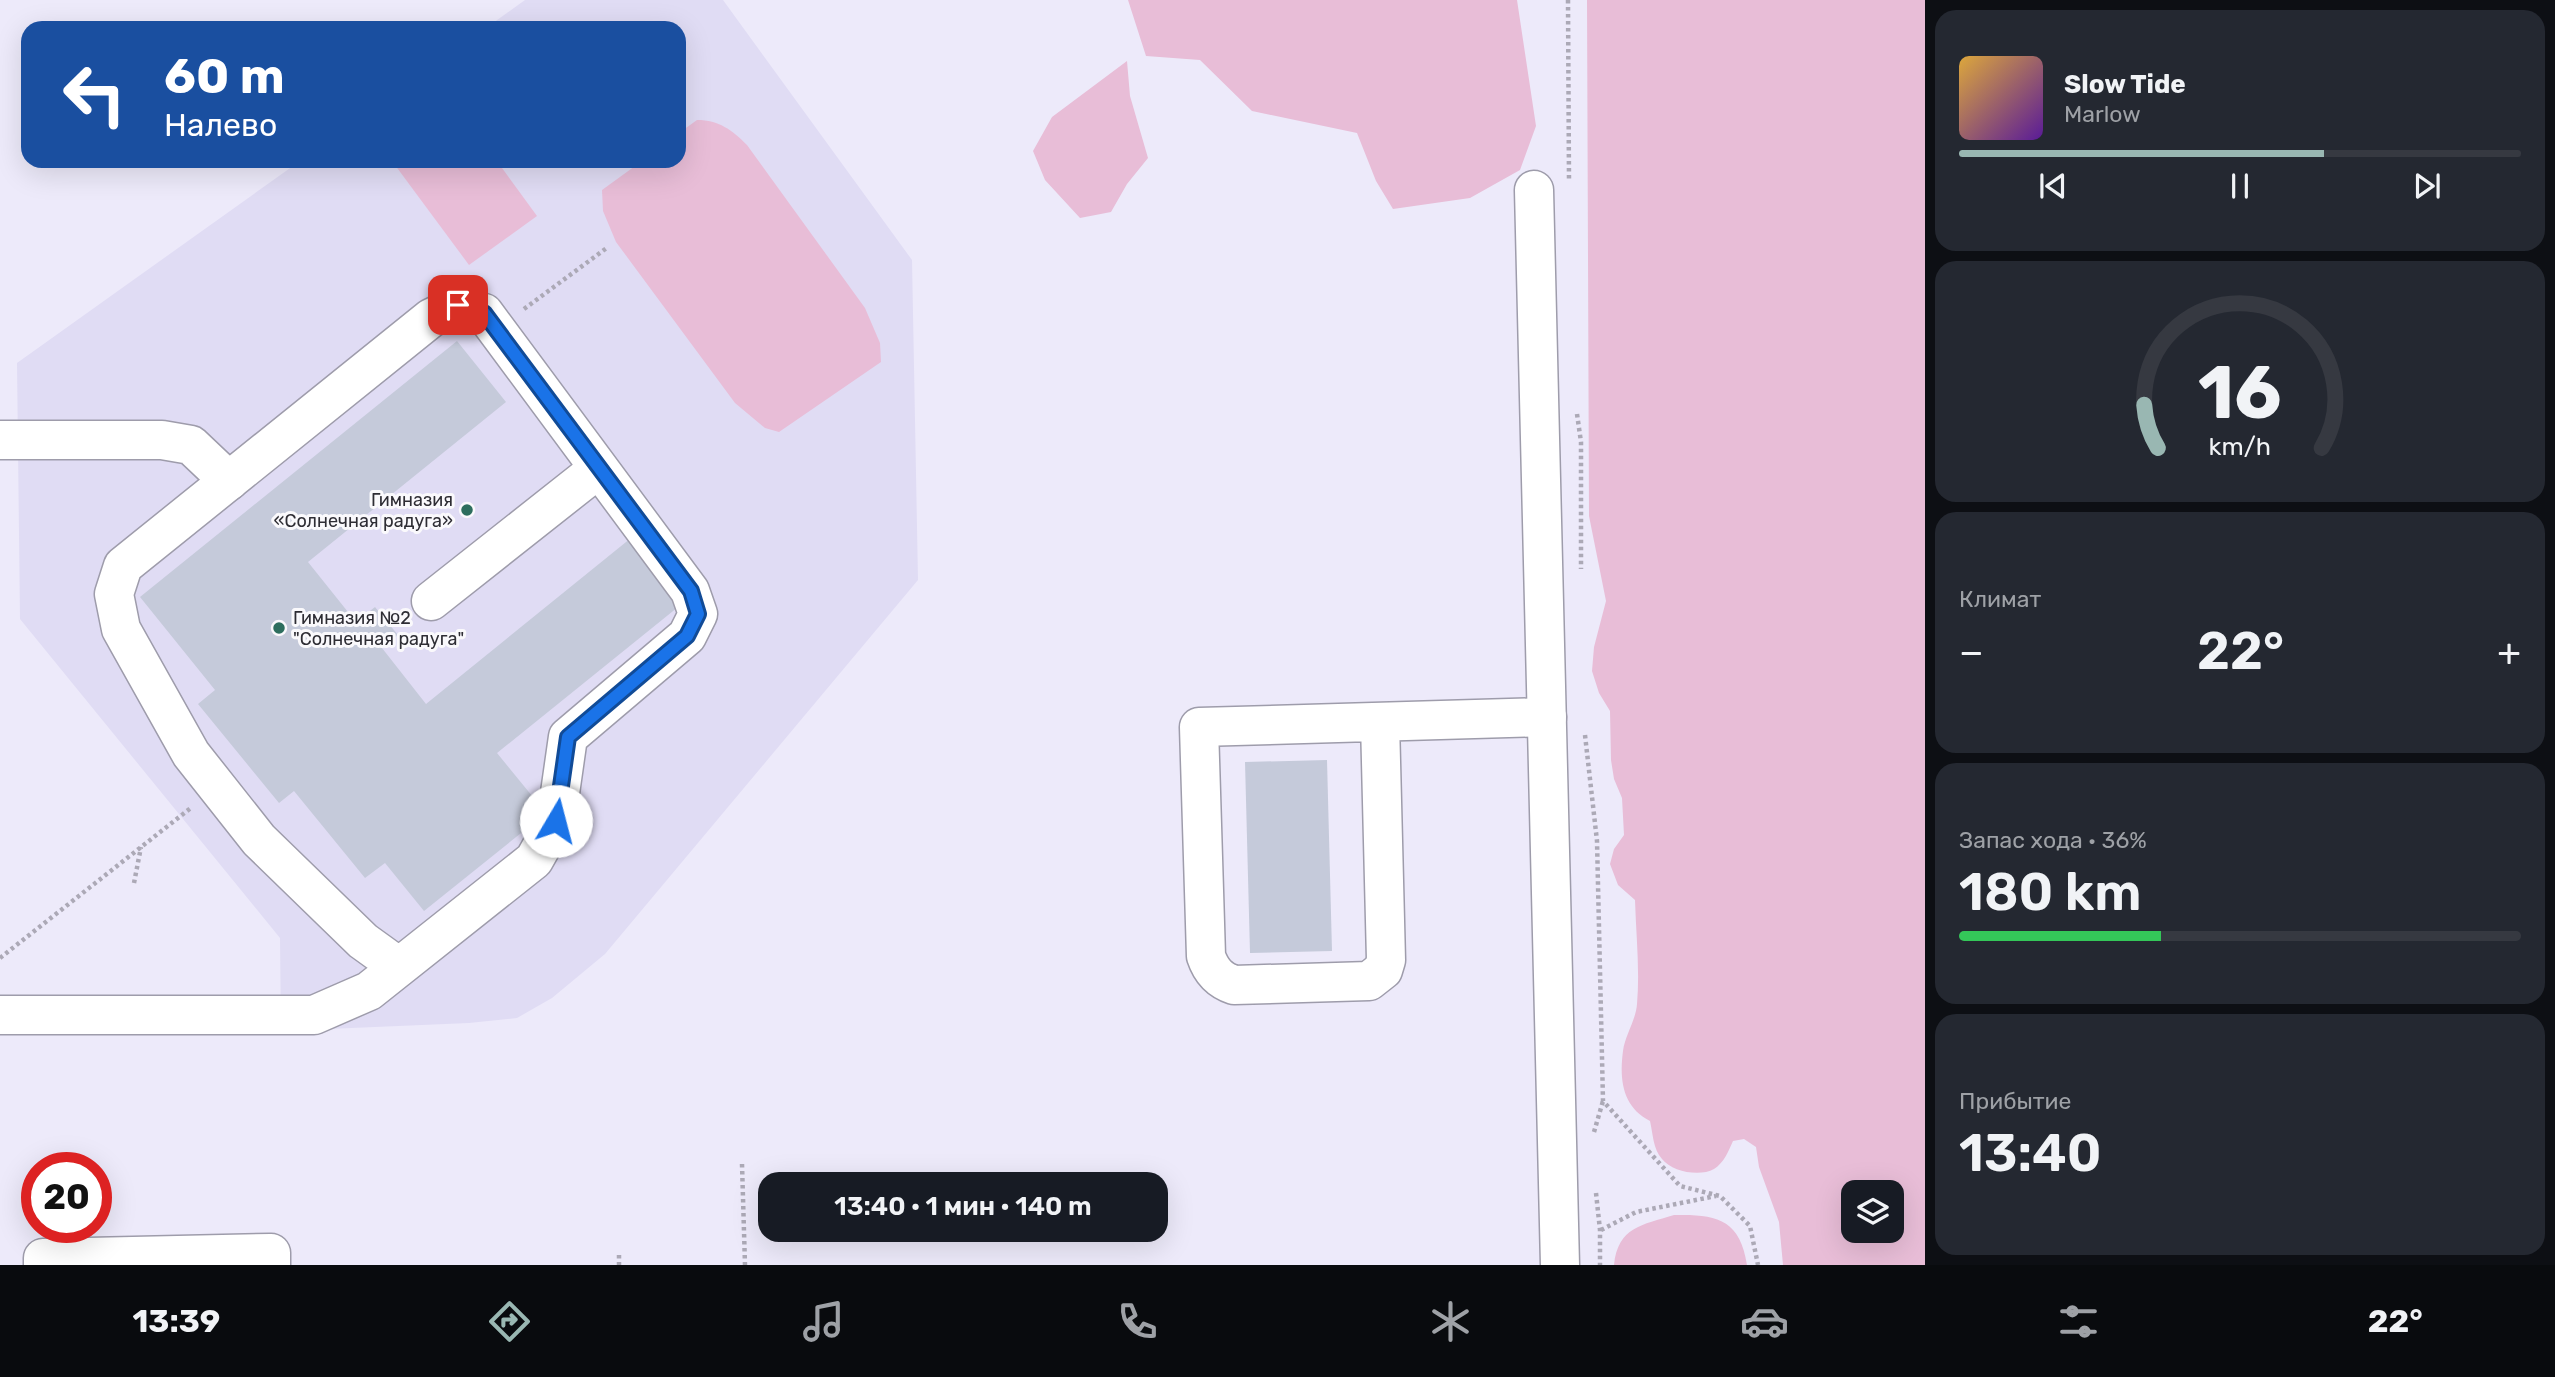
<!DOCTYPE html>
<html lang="ru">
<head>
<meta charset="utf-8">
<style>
	:root { --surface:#171b24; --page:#242831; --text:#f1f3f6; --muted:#9ea1a6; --line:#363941; --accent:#99b7b2 }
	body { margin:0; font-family:Rubik,sans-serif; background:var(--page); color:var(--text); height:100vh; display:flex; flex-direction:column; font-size:26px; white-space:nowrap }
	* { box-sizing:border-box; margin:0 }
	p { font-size:23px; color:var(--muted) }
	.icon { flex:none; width:38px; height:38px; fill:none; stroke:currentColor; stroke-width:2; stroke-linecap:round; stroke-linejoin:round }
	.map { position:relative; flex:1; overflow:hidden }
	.side { display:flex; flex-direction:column; gap:10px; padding:10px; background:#0d0f14; width:630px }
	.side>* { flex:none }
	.top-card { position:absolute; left:21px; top:21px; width:665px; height:147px; border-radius:21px; box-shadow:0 7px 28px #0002; background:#1a4fa0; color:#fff; overflow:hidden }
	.controls { position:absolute; left:1841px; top:1180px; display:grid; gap:14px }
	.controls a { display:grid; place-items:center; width:63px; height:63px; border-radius:14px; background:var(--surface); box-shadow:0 7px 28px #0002; font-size:35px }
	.speed { position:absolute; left:21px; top:1152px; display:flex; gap:14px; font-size:35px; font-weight:700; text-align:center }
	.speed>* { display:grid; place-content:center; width:91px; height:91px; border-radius:50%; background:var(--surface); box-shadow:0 7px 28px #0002; line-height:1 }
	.speed .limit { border:10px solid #d22; background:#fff; color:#111 }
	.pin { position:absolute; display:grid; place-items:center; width:60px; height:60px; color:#fff; margin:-30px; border-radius:14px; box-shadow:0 4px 10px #0006 }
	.me { position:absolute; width:77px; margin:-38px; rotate:8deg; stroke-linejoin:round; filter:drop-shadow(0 0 5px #0008) }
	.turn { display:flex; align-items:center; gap:24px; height:147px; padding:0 28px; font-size:32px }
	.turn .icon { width:91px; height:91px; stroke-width:2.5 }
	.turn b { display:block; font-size:49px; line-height:60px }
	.big { font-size:52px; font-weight:600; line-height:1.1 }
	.side .widget { flex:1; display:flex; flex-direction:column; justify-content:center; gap:10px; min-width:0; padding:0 24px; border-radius:21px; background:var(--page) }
	.side .dial { align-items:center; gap:0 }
	.dial svg { height:182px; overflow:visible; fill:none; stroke:var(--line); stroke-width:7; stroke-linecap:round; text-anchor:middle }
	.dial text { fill:var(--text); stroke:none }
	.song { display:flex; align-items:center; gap:21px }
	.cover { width:84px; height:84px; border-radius:10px; background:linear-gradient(135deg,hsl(40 70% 55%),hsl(270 70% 35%)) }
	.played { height:7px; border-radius:4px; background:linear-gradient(90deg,var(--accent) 65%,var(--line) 65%) }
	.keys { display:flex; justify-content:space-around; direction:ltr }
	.heat { display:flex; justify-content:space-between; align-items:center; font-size:38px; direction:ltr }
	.charge { height:10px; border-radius:5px; background:linear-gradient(90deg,#34c759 36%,var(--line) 0) }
	.trip { position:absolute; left:758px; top:1172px; width:410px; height:70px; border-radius:21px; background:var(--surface); box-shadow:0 7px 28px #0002; font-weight:600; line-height:70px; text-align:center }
	.tabs { display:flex; height:112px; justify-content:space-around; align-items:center; background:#090b0e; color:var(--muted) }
	.tabs .icon { width:49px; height:49px }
	.tabs .on { color:var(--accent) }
	.tabs b { font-size:32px; color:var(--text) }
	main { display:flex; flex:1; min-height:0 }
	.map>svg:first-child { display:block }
</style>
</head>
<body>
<main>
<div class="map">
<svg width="1925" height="1265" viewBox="0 0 1925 1265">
	<rect width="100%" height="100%" fill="#edeafa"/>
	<polygon fill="#e0dcf4" points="525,0 723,0 912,260 918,580 605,954 552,998 517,1018 469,1023 281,1031 280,938 20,619 17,363 300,161 679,161 679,28 486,28"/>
	<g fill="#e8bdd7" fill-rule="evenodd">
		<polygon points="1128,0 1517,0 1536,126 1520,170 1470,198 1393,209 1376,181 1357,133 1252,111 1200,60 1146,56"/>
		<path d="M 1587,0 L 1925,0 L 1925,1265 L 1783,1265 L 1779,1222 L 1759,1167 L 1756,1147 L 1744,1139 L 1733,1141 C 1729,1150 1724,1163 1714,1169 C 1700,1177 1672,1172 1662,1159 C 1653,1149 1653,1134 1650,1121 C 1623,1107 1619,1081 1623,1051 C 1625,1035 1636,1020 1637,1004 C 1640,970 1636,934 1635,900 L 1618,885 L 1610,864 L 1614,849 L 1624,835 L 1622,798 L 1614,779 L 1611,760 L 1610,711 L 1599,693 L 1592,671 L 1594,647 L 1606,601 L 1589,516 ZM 1853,1192 L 1892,1192 L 1892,1230 L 1853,1230 Z"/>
		<polygon points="1127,61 1130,96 1148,158 1127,184 1111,212 1080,218 1045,180 1033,151 1052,117"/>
		<path d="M 697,120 C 719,120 732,130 747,145 L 865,308 L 880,343 L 881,362 L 779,432 L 765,428 L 735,403 L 616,242 L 603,211 L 602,190 L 642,161 L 679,161 L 679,133 Z"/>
		<polygon points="392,161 497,161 537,216 469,265"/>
		<path d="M 1674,1215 C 1715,1214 1740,1218 1747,1265 L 1614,1265 C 1618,1227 1642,1225 1674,1215 Z"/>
	</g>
	<g fill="#c5cada">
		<polygon points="457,341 506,402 308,562 356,622 375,607 398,635 382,648 426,704 631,538 683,603 497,753 546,813 424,911 385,863 365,878 294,791 279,803 198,704 215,690 140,597"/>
		<polygon points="1327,760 1332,951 1250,953 1245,762"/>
	</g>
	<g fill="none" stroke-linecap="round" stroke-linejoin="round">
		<defs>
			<g id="minor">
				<polyline points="1534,190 1560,1265"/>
				<polyline points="0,440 162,440 191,445 229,481"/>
				<polyline points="431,601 598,469"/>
				<path d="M 1380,722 L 1386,960 L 1383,970 L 1369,981 L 1234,985 C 1219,980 1211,971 1206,956 L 1199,727 L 1547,717"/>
				<polyline points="0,1015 314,1015 369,991 534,860 556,821 568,737 687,636 698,614 690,591 484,313 458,305 431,318 123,566 114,594 121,629 191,754 259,840 363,941 399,967"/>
				<polyline points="43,1265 43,1258 271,1253 271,1265"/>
			</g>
		</defs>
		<use href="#minor" stroke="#9e9cab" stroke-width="41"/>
		<g stroke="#aca9b6" stroke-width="4.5" stroke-dasharray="3.5 3.5" stroke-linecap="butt">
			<polyline points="1568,0 1569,182"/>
			<polyline points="524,309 608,247"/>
			<polyline points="1577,414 1581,442 1581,569"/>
			<polyline points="1585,735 1597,841 1603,1101 1680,1186 1720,1196 1750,1226 1758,1265"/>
			<polyline points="134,883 141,847"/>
			<polyline points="0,958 192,807"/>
			<polyline points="1594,1132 1603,1101"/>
			<polyline points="742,1164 745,1265"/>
			<polyline points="1596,1193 1600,1230 1600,1265"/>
			<polyline points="1601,1230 1636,1212 1716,1196"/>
			<polyline points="619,1255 619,1265"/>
		</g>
		<use href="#minor" stroke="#fff" stroke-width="38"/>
	</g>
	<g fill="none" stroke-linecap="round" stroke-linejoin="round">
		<defs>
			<polyline id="route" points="458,305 484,313 691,591 698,614 687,636 568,737 556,821"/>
		</defs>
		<use href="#route" stroke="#114b97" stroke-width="18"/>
		<use href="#route" stroke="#1a73e8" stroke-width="12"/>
	</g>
	<g fill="#2d6e5e" stroke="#faf9fc" stroke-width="2.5">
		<circle cx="467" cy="510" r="7"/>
		<circle cx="279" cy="628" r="7"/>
	</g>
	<g text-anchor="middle" stroke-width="6" stroke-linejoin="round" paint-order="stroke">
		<g font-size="18" fill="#2e2d34" stroke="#faf9fc" text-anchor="end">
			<text x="453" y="506">Гимназия<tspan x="453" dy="21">«Солнечная радуга»</tspan></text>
			<text x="293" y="624" text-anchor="start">Гимназия №2<tspan x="293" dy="21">"Солнечная радуга"</tspan></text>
		</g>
	</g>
</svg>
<div class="controls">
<a><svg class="icon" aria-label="layers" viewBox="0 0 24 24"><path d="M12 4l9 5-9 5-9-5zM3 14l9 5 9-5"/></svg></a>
</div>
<div class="speed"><div class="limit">20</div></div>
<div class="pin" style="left:458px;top:305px;background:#d93025"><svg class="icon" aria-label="arrive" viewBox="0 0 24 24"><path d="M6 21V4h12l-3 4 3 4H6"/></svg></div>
<svg class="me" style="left:556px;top:821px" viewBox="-20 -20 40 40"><circle r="19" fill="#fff"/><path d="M0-13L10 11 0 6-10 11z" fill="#1a73e8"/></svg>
<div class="trip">13:40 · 1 мин · 140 m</div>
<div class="top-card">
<div class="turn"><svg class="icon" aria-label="left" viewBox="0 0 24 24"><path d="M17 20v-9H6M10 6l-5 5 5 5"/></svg><div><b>60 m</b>Налево</div></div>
</div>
</div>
<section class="side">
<div class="widget">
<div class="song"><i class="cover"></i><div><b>Slow Tide</b><p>Marlow</p></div></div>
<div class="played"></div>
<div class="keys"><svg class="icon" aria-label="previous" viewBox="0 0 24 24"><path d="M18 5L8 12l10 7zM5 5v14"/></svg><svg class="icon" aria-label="pause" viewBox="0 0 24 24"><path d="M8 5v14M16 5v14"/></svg><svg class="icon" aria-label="next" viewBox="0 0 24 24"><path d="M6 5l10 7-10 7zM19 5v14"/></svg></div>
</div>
<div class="widget dial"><svg viewBox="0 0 100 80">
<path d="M14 69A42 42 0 1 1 86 69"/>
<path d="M14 69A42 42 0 0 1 8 50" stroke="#99b7b2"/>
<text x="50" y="56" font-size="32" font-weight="700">16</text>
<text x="50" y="72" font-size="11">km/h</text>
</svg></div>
<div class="widget"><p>Климат</p>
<div class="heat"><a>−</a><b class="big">22°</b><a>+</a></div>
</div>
<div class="widget"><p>Запас хода · 36%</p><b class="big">180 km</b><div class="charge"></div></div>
<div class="widget"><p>Прибытие</p><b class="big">13:40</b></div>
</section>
</main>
<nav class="tabs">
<b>13:39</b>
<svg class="icon on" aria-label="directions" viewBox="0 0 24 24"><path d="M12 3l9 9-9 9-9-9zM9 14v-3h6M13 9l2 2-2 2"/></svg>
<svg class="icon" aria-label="music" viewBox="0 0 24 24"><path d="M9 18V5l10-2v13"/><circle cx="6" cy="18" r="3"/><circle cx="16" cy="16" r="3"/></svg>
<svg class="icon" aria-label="phone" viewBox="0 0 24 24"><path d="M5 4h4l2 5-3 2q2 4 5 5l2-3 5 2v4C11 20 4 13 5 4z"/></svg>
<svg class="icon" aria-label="climate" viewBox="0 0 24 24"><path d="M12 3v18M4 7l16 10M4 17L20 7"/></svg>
<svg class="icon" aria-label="car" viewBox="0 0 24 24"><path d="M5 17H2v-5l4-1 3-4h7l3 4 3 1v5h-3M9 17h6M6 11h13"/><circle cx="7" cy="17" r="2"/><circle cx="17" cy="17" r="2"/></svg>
<svg class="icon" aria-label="filters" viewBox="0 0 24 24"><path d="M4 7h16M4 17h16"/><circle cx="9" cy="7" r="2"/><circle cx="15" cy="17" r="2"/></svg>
<b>22°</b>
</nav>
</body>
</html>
